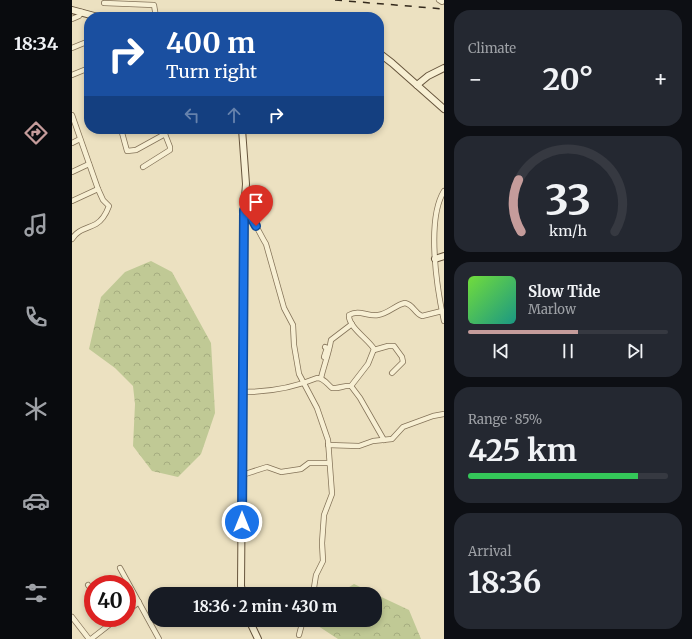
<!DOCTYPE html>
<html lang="en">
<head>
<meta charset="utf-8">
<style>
	:root { --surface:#171b24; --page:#242831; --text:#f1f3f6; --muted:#9ea1a6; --line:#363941; --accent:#c59c9b }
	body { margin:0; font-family:Merriweather,serif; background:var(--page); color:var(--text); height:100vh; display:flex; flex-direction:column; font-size:15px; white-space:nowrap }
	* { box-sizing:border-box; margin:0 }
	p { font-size:13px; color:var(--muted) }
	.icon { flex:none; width:22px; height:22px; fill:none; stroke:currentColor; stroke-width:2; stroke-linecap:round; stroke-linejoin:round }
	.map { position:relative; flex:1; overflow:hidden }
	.side { display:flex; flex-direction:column; gap:10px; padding:10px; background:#0d0f14; width:248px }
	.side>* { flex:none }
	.guide { position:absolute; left:12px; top:12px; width:300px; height:122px; border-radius:16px; box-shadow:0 2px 6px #0003; background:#1a4fa0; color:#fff; overflow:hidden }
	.speed { position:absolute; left:12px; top:575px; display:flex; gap:8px; font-size:20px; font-weight:700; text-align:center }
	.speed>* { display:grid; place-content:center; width:52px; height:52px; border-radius:50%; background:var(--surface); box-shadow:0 2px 6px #0003; line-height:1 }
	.speed .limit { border:6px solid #d22; background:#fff; color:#111 }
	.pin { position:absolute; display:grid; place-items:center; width:34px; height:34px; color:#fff; margin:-41px -17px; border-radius:50% 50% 50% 0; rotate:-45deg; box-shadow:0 0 4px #0007 }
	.pin .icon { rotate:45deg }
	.me { position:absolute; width:44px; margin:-22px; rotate:0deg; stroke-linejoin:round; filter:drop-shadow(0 0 3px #0008) }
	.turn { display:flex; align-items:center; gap:14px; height:84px; padding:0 16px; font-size:18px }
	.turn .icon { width:52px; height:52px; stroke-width:2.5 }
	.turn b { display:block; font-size:28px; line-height:34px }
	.lanes { display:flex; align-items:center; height:38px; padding:0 16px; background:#0003; justify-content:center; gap:20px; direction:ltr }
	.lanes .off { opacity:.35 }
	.big { font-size:30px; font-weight:700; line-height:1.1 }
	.side .widget { flex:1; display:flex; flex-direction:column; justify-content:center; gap:6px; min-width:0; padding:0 14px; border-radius:16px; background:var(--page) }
	.side .dial { align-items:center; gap:0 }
	.dial svg { height:104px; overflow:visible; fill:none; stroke:var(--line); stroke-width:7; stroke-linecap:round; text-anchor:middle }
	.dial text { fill:var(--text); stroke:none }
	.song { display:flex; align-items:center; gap:12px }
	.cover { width:48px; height:48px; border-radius:6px; background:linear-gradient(135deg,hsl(100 70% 55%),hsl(170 70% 35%)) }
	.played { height:4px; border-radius:2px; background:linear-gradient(90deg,var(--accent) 55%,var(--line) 55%) }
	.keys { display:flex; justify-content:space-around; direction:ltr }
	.heat { display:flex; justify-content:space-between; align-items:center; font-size:22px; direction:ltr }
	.charge { height:6px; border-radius:3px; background:linear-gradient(90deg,#34c759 85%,var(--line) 0) }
	.trip { position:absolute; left:76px; top:587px; width:234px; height:40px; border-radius:16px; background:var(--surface); box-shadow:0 2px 6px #0003; font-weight:700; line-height:40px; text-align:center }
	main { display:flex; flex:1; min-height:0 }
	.dock { display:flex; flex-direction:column; width:72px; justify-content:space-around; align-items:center; background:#090b0e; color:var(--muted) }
	.dock .icon { width:28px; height:28px }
	.dock .current { color:var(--accent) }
	.dock b { font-size:18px; color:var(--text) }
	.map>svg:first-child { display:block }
</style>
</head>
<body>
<main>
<nav class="dock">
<b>18:34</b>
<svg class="icon current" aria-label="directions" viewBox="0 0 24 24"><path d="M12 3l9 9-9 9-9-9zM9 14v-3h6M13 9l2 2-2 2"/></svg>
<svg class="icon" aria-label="music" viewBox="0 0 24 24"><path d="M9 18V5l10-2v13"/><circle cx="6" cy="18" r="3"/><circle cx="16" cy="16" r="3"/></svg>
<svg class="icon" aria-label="phone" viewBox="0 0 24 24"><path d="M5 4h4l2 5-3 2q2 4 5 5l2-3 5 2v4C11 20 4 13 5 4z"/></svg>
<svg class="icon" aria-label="climate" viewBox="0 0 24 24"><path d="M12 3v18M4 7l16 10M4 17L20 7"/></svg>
<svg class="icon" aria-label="car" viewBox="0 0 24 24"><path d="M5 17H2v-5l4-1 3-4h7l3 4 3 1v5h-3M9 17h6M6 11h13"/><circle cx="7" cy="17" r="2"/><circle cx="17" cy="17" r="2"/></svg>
<svg class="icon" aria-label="filters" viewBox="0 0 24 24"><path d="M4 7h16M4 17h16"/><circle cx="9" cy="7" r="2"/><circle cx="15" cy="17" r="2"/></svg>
</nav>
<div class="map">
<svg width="372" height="639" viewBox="0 0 372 639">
	<defs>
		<pattern id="forest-crowns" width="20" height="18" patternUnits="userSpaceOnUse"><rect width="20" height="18" fill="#c0c995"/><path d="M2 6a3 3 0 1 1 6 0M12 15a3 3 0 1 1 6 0" fill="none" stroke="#a6ad80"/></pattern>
	</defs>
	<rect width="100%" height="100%" fill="#ece1c1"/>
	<g fill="url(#forest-crowns)">
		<polygon points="79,261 100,272 139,343 143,413 129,454 106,477 80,471 61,446 63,404 61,386 43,368 17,349 29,297 53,272"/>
		<polygon points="282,584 303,594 266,594"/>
		<polygon points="303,594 337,610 349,639 266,639 243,624 232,622 233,620 303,620"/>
	</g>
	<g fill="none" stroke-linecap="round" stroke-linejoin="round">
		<defs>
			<g id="street">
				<polyline points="367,0 370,2 372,0"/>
				<polyline points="32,3 82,5 84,17"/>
				<polyline points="0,19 7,16 10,12"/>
				<polyline points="0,48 17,41"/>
				<polyline points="0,75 17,68"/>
				<path d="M 0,115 L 26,189 L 31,200 L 37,206 C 34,214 31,220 24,224 C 15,229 6,229 0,239"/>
				<polyline points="49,129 55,151 64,150 93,134"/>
				<polyline points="0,143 8,139"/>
				<polyline points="71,167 98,150 98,147 91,129"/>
				<polyline points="0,172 17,164"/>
				<path d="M 372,191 C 354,220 365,289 372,321"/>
				<polyline points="0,201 26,189"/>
				<path d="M 172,210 C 184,222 186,231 194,244 L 212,308 L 221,325 L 222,345 L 227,374 L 245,408 L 256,440 L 260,494 L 252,515 L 250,543 L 251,561 L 244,575 L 241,594"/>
				<polyline points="302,350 316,346 322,346 330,357 331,362 320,373"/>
				<polyline points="252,357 255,348 253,347"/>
				<path d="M 249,378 C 252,365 257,353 259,340 L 280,324"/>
				<polyline points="279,386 288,398 312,440"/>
				<path d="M 171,392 C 197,392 221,388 245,378 C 252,378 255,384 260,388 C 267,389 272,385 279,386 L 296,364 L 302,349 C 296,339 276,327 277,315 C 287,309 296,317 306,315 C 316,314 323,305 333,303 C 342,305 342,313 350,316 L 370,311"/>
				<polyline points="256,445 287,446 301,441 320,439 331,427 361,416 372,414"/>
				<polyline points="170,475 195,467 209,472 229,469 237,463 257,463"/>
				<polyline points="48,568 87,639"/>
				<polyline points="16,585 21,592"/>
				<polyline points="55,611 67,602"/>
				<polyline points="0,617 17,639"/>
				<polyline points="227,635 231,620"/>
				<polyline points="19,639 46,618"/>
			</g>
			<g id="secondary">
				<polyline points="0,10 26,17"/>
				<polyline points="307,53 320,63 372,109"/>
				<polyline points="345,85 356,76 372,68"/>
				<polyline points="170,129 174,184 172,210 169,586 171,594"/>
				<polyline points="363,259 372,256"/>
				<polyline points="177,620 186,639"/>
			</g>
		</defs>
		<use href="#street" stroke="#847359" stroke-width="6"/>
		<use href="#secondary" stroke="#66543c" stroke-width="8"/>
		<use href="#street" stroke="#f7efd3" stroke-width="4.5"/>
		<use href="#secondary" stroke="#f7efd3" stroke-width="6"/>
		<polyline stroke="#342a1d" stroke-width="1.5" stroke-dasharray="7 7" stroke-linecap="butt" points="263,0 372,9"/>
	</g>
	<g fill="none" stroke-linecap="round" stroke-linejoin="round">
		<defs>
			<polyline id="route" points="170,522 172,210 179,217 184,226"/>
		</defs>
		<use href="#route" stroke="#114b97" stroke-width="10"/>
		<use href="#route" stroke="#1a73e8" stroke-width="7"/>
	</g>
</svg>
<div class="speed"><div class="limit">40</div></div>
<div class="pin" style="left:184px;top:226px;background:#d93025"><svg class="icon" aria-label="arrive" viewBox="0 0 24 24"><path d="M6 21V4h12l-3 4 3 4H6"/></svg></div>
<svg class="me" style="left:170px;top:522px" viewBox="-20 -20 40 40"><circle r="17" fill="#1a73e8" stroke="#fff" stroke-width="3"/><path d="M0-11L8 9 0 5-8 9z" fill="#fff"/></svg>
<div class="trip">18:36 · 2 min · 430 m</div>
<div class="guide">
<div class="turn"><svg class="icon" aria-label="right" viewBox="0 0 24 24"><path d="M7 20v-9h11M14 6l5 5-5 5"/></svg><div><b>400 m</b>Turn right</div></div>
<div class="lanes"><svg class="icon off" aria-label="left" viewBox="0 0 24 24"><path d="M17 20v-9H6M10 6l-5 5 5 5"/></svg><svg class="icon off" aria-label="ahead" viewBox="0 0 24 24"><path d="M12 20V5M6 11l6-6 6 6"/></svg><svg class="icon" aria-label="right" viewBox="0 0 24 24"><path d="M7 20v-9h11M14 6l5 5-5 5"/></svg></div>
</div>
</div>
<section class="side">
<div class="widget"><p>Climate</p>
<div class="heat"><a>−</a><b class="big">20°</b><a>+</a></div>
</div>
<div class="widget dial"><svg viewBox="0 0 100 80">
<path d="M14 69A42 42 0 1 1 86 69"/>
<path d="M14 69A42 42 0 0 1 12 29" stroke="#c59c9b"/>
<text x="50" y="56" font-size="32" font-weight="700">33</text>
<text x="50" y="72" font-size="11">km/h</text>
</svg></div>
<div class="widget">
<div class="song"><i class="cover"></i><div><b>Slow Tide</b><p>Marlow</p></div></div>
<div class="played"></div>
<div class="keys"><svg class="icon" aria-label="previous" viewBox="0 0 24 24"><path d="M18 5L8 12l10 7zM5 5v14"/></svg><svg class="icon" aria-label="pause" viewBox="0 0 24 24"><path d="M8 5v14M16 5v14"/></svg><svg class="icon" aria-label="next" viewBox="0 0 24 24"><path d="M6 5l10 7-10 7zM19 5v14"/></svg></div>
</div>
<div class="widget"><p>Range · 85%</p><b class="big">425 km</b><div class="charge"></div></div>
<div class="widget"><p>Arrival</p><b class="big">18:36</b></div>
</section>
</main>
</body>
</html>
